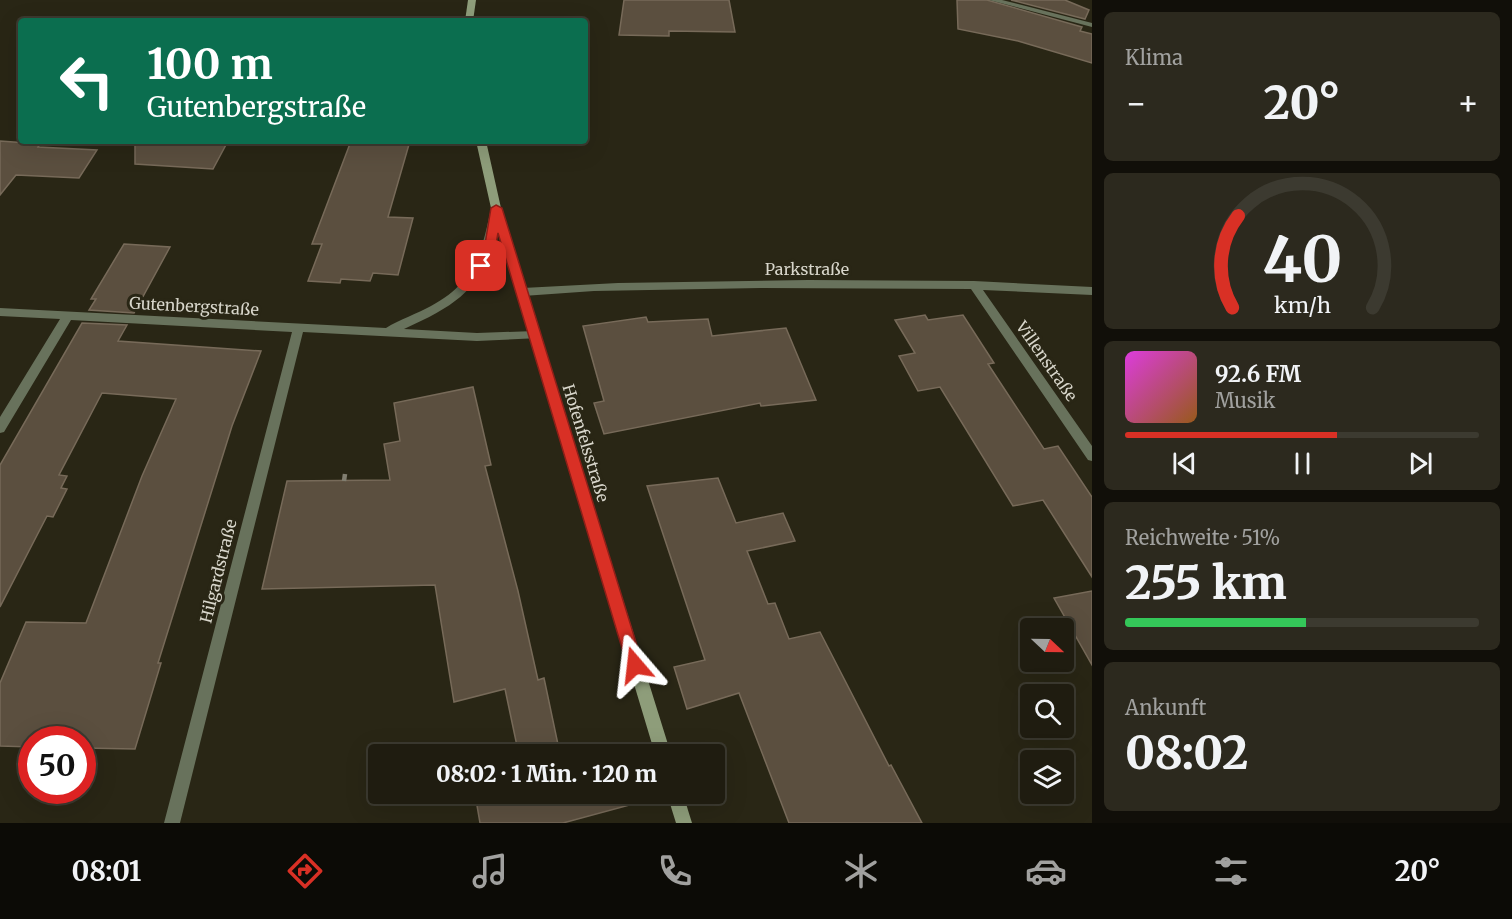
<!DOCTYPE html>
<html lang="de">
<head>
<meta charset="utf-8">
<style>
	:root { --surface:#1f1c10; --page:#2c291e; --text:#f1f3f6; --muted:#a1a19f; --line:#3c3a30; --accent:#d93025 }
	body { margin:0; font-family:Merriweather,serif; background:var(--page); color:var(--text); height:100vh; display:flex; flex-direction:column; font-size:22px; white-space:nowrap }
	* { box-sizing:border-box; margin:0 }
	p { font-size:20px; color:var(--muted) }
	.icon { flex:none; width:33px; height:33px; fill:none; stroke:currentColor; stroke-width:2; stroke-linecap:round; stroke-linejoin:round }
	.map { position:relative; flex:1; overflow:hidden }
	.details { display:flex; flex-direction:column; gap:12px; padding:12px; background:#110f09; width:420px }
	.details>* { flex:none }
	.top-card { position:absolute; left:18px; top:18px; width:570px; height:126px; border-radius:6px; box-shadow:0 6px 24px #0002,0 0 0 2px var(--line); background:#0b6e4f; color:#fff; overflow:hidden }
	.needle { width:39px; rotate:112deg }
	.buttons { position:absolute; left:1020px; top:618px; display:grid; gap:12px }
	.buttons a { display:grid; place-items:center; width:54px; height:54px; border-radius:6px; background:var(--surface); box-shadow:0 6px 24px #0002,0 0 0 2px var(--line); font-size:30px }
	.speed { position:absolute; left:18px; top:726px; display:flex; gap:12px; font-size:30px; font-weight:700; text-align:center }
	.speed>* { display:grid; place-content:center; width:78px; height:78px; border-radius:50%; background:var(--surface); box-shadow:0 6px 24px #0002,0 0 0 2px var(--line); line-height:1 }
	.speed .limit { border:9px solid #d22; background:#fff; color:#111 }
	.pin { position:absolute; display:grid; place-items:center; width:51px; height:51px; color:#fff; margin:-26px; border-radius:12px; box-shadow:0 3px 9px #0006 }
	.me { position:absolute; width:66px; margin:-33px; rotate:343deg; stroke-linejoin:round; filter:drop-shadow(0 0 4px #0008) }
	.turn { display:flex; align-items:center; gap:21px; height:126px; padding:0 30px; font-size:27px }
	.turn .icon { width:78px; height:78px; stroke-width:2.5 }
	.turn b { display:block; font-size:42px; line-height:51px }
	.big { font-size:45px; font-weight:800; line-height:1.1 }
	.details .tile { flex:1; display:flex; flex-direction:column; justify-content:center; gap:9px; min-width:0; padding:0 21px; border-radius:9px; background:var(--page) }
	.details .dial { align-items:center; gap:0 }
	.dial svg { height:156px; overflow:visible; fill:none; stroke:var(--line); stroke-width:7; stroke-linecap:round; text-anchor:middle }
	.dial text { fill:var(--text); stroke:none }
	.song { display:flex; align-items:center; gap:18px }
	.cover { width:72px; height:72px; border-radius:9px; background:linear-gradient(135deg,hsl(300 70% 55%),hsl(30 70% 35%)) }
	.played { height:6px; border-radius:3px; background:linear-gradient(90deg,var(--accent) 60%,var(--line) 60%) }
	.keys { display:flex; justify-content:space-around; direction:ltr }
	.heat { display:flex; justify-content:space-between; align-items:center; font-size:33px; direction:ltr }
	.charge { height:9px; border-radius:4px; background:linear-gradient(90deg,#34c759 51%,var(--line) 0) }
	.trip { position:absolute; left:368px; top:744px; width:357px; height:60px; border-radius:6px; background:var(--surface); box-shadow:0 6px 24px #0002,0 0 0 2px var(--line); font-weight:800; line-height:60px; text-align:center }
	.menu { display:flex; height:96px; justify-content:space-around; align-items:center; background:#0c0b06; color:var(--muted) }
	.menu .icon { width:42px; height:42px }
	.menu .selected { color:var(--accent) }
	.menu b { font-size:27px; color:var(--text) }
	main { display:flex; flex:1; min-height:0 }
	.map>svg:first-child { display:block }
</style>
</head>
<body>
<main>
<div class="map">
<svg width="1092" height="823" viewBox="0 0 1092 823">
	<rect width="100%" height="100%" fill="#292615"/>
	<g fill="#5b4f3f" stroke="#776a59" stroke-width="1.5">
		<polygon points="624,0 729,0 735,32 669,31 669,36 619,35"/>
		<polygon points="957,0 987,0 1082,27 1080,31 1092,34 1092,63 1018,41 958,29"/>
		<polygon points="1011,0 1065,0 1089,10 1085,19"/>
		<polygon points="0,141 40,144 38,147 97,150 79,178 16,175 0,195"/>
		<polygon points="135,141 228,141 213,169 135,164"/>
		<polygon points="351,141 410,141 388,217 413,218 398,275 373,273 370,281 341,279 340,283 308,281 322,244 312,244"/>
		<polygon points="124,244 170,247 134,313 89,310 96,299 91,299"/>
		<polygon points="925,315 928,320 963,315 994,363 988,364 1044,449 1058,446 1092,497 1092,577 1043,500 1013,506 940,387 918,391 899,356 915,353 895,320"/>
		<polygon points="646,317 648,322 708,319 712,336 786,328 816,400 761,406 760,403 604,434 594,403 604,401 583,326"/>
		<polygon points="82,323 127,325 118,341 261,351 232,426 158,663 161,663 135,749 82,748 82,740 32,740 32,747 0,746 0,683 26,622 86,623 142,476 176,399 102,393 59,475 67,476 61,488 67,489 53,517 47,516 0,607 0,465"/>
		<polygon points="473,387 491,465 485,466 518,591 538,680 544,678 560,754 484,754 517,746 505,689 454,702 435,585 262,589 287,481 390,480 384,444 400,441 394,403"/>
		<polygon points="718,478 736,523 783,513 795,541 747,551 768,604 775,603 789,639 820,632 889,766 891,765 922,823 789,823 739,693 687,709 674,667 705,660 647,486"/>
		<polygon points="1092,591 1092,665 1054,598"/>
		<polygon points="475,794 636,794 637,803 563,823 480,823"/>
	</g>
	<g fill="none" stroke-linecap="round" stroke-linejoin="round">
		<polyline stroke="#817e70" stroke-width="4.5" stroke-dasharray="8 4" stroke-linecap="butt" points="344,481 345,474"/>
		<g fill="#68725c" fill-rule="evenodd">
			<polygon points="989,0 1002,0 1092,23 1092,27"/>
			<path d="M 496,205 L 501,208 C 487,281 471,299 404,329 L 477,333 L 535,331 L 541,335 L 539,338 L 477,341 L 303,332 L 180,823 L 164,823 L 292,332 L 71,320 L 4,432 L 0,433 L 0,417 L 60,319 L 0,316 L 0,308 L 386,328 C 400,319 417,314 431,306 C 474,283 482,253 491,208 Z"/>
			<polygon points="808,280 974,281 1092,287 1092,295 983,290 1092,446 1092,461 1088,460 971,289 761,288 594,291 523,296 518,292 523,288 618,283"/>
		</g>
		<g fill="#8e9d7a" fill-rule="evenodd">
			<polygon points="468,0 476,0 473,21 465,21"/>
			<polygon points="476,141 486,141 501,208 671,754 655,754 491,208"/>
			<polygon points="667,794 683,794 692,823 676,823"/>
		</g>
	</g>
	<polygon fill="#d93025" stroke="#8d1f18" stroke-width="1.5" points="496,205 502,208 643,665 641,671 635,673 629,671 627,665 498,233 496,244 486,269 477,269 475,266 485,244 491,208"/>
	<g text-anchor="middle" stroke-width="6" stroke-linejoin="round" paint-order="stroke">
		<g font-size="16" fill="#d8d6cb" stroke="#292615">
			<text x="807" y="275">Parkstraße</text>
			<text transform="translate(194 306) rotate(3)" y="6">Gutenbergstraße</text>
			<text transform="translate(1047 361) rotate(55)" y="6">Villenstraße</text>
			<text transform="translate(586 443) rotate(73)" y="6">Hofenfelsstraße</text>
			<text transform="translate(218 571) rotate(-76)" y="6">Hilgardstraße</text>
		</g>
	</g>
</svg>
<div class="buttons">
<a><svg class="needle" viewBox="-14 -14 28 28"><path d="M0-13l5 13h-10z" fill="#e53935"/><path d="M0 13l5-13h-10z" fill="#a1a19f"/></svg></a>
<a><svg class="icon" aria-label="search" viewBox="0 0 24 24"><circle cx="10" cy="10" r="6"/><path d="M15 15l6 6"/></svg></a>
<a><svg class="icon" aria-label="layers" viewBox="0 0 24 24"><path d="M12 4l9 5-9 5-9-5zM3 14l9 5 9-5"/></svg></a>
</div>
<div class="speed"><div class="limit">50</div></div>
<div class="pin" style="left:481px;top:266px;background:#d93025"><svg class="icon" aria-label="arrive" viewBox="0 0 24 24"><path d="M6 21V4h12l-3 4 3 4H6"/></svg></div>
<svg class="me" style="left:635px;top:665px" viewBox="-20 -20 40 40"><path d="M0-17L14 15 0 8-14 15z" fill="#d93025" stroke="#fff" stroke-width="4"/></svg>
<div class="trip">08:02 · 1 Min. · 120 m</div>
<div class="top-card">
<div class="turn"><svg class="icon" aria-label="left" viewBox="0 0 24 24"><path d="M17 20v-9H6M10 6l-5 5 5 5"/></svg><div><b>100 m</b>Gutenbergstraße</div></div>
</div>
</div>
<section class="details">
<div class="tile"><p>Klima</p>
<div class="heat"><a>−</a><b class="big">20°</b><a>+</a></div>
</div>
<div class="tile dial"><svg viewBox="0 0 100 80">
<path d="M14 69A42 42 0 1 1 86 69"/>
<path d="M14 69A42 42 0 0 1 17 22" stroke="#d93025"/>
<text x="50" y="56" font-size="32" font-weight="700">40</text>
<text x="50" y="72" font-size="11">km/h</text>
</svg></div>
<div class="tile">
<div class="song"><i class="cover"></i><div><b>92.6 FM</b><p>Musik</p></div></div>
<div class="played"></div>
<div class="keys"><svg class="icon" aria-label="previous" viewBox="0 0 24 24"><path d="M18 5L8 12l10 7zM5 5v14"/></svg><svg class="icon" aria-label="pause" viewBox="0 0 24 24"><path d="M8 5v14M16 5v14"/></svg><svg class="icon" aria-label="next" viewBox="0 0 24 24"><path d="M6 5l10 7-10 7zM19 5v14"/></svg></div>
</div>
<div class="tile"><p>Reichweite · 51%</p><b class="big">255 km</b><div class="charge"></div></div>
<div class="tile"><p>Ankunft</p><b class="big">08:02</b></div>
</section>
</main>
<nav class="menu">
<b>08:01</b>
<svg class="icon selected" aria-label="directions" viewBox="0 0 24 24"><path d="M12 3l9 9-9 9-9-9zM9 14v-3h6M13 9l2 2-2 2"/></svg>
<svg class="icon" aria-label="music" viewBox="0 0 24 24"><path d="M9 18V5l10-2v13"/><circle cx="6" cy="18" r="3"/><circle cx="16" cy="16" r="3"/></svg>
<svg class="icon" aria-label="phone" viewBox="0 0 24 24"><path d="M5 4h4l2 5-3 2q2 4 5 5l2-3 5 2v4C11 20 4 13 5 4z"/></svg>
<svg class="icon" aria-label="climate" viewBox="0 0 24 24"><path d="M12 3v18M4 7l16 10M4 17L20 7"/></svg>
<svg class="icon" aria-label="car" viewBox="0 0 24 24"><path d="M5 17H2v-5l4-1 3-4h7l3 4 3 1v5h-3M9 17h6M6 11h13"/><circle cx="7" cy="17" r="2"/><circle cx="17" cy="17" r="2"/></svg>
<svg class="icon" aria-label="filters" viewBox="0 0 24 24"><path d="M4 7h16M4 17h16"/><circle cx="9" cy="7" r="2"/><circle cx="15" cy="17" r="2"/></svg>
<b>20°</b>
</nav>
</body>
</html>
